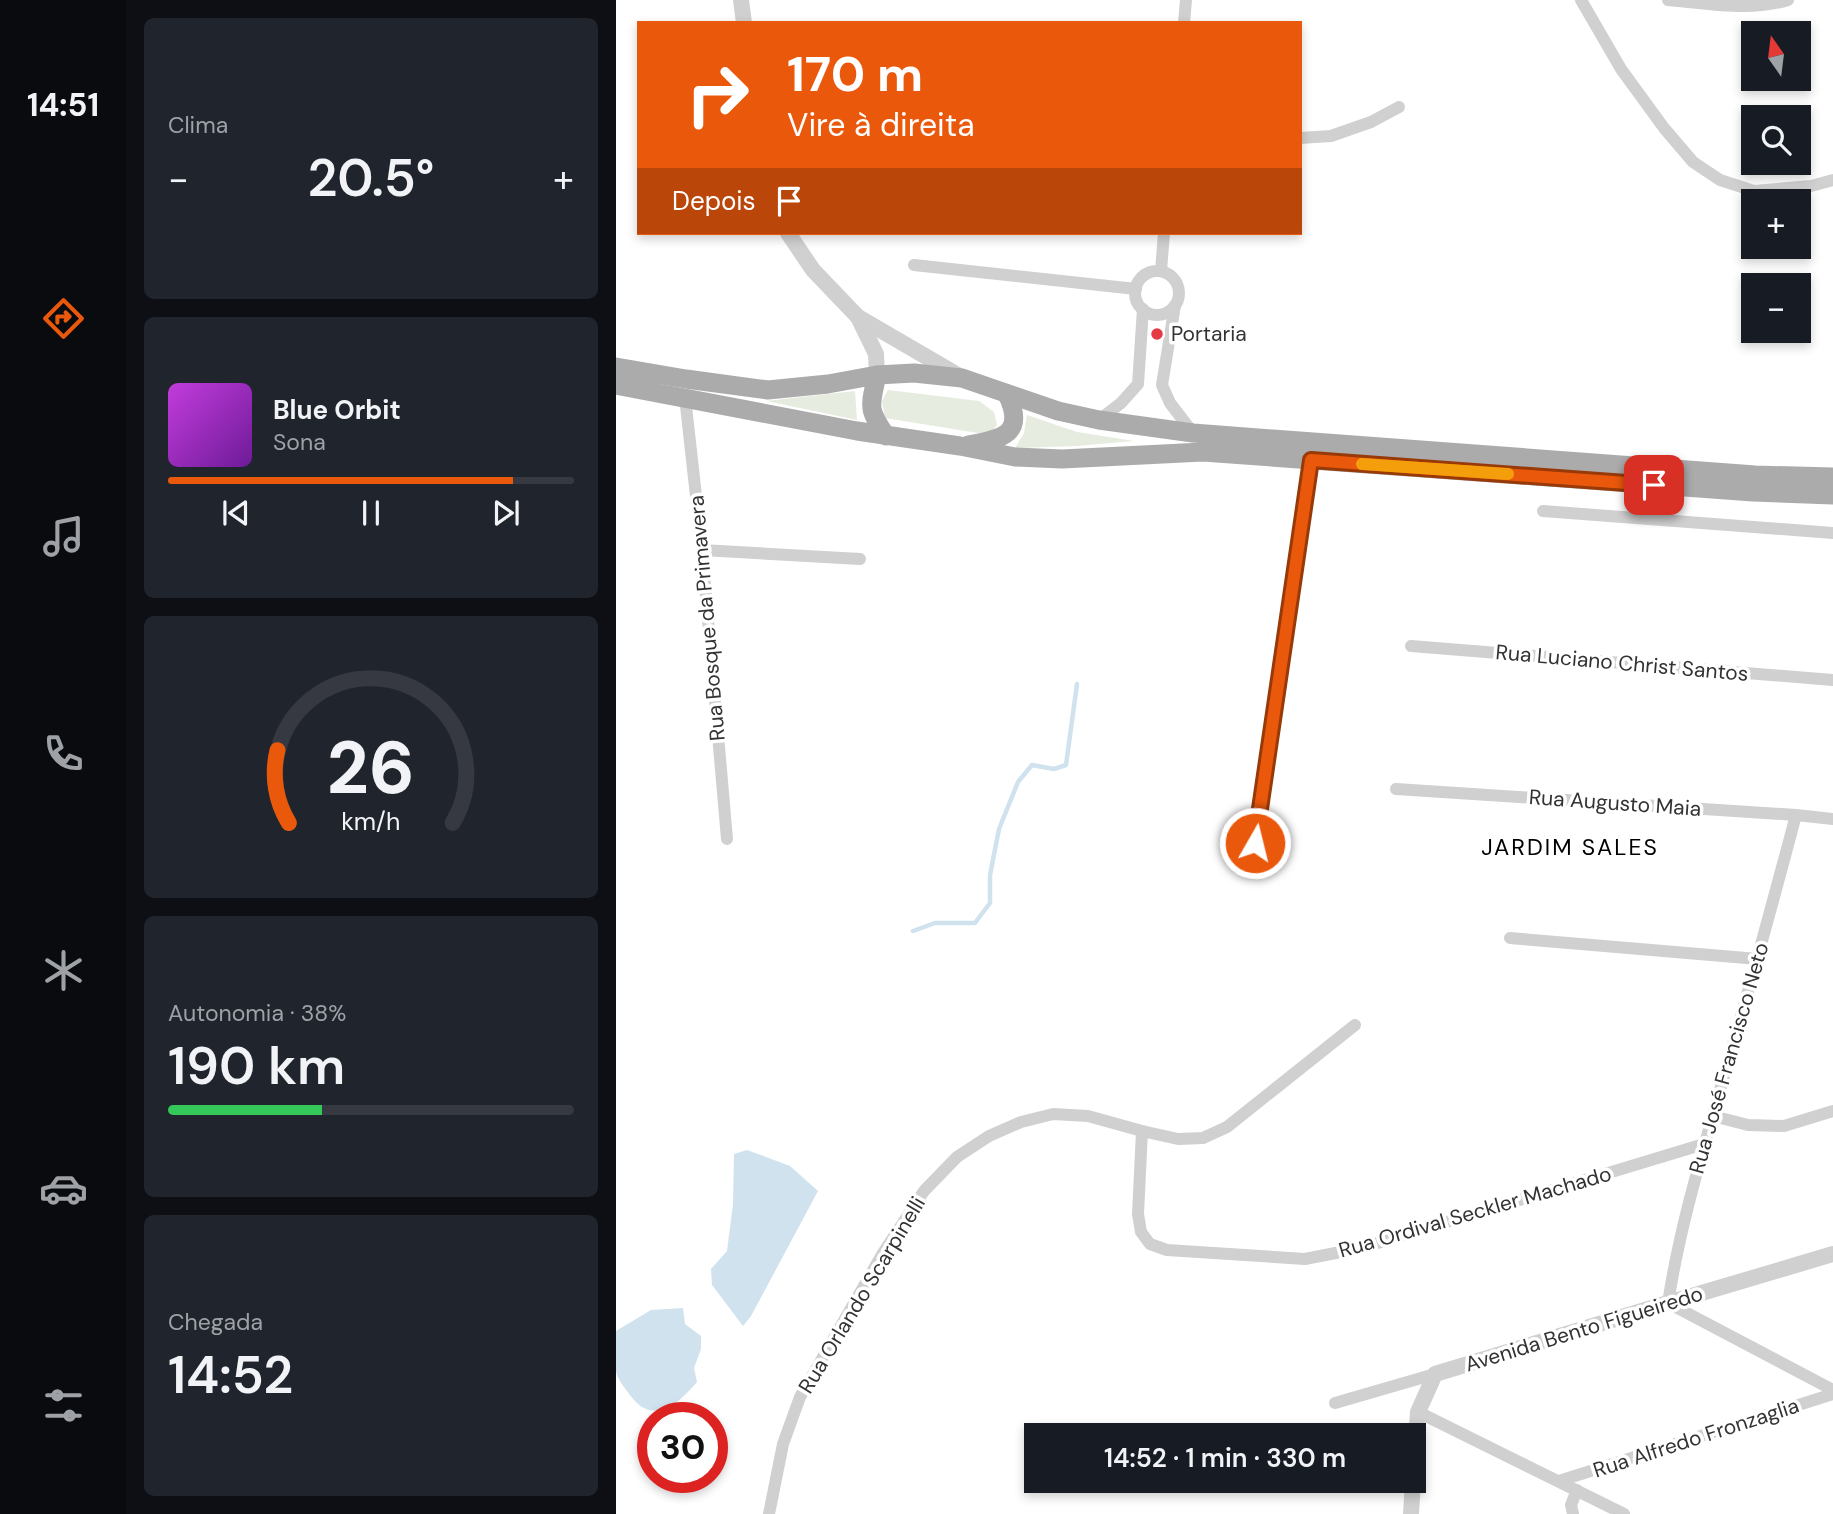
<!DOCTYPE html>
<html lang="pt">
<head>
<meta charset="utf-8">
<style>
	:root { --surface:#171b24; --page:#20242c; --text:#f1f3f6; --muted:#9ea1a6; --line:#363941; --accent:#ea580c }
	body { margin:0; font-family:"DM Sans",sans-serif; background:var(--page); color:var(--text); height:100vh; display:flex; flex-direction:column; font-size:26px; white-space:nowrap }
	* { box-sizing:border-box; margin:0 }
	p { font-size:23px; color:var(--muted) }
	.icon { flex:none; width:38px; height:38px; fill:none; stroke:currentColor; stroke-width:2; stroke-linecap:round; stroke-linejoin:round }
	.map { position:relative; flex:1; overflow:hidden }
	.sheet { display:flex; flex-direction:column; gap:18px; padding:18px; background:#0d0f14; width:490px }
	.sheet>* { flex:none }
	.banner { position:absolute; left:21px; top:21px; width:665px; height:214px; border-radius:0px; box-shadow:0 4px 10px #0003; background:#ea580c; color:#fff; overflow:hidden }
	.needle { width:46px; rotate:346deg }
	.fabs { position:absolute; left:1125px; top:21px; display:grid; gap:14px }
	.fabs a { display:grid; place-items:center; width:70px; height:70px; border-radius:0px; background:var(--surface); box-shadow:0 4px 10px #0003; font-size:35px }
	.speed { position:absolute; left:21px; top:1402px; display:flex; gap:14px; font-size:35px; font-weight:700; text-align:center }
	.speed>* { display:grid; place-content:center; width:91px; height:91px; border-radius:50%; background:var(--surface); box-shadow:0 4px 10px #0003; line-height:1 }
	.speed .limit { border:10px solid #d22; background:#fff; color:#111 }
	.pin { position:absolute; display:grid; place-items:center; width:60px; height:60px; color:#fff; margin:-30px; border-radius:14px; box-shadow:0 4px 10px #0006 }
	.me { position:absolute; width:77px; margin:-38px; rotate:8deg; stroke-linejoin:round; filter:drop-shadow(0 0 5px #0008) }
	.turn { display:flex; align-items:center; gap:24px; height:147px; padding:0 35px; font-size:32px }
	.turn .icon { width:91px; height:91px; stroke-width:2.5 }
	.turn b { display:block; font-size:49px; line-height:60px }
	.then { display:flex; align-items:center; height:66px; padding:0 35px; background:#0003; gap:14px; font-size:26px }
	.big { font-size:52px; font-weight:600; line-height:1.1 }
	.sheet .card { flex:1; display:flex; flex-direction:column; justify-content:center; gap:10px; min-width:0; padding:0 24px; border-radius:10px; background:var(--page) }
	.sheet .dial { align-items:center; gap:0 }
	.dial svg { height:182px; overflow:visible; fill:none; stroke:var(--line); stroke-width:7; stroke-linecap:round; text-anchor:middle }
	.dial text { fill:var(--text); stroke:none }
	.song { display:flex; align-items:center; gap:21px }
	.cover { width:84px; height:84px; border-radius:10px; background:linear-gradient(135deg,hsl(290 70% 55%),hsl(280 70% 35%)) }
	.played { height:7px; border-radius:4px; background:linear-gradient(90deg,var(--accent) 85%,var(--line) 85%) }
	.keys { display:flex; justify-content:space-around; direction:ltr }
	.heat { display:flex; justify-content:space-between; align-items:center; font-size:38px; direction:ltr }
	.charge { height:10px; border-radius:5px; background:linear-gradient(90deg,#34c759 38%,var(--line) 0) }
	.trip { position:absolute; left:408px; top:1423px; width:402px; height:70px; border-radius:0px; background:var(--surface); box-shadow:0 4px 10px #0003; font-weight:600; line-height:70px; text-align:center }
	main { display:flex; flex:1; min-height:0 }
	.dock { display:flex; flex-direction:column; width:126px; justify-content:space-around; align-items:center; background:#090b0e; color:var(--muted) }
	.dock .icon { width:49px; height:49px }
	.dock .on { color:var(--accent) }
	.dock b { font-size:32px; color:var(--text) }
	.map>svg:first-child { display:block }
</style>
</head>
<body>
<main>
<nav class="dock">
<b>14:51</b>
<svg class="icon on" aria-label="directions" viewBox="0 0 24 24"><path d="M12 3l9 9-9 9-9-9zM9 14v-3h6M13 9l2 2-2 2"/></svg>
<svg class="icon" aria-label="music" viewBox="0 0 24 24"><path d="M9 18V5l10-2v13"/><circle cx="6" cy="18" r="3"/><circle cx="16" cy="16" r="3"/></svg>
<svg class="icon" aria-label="phone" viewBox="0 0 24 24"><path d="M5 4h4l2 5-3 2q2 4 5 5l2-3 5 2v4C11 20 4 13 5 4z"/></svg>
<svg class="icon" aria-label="climate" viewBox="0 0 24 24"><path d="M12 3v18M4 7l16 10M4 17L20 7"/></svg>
<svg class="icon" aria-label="car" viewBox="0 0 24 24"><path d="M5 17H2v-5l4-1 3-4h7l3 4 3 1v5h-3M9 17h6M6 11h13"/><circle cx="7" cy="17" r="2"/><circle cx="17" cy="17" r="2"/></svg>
<svg class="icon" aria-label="filters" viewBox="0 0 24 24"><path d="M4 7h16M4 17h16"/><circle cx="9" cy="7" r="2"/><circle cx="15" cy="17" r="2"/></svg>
</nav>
<section class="sheet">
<div class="card"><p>Clima</p>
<div class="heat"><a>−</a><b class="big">20.5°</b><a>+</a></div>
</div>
<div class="card">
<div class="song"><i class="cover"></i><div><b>Blue Orbit</b><p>Sona</p></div></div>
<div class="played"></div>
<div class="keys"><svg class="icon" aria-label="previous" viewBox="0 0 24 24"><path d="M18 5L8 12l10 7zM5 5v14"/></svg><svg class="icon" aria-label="pause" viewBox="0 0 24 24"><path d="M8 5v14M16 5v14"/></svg><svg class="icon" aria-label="next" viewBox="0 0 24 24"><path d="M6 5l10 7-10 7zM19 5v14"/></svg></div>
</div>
<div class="card dial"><svg viewBox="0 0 100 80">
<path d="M14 69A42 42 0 1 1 86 69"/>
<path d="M14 69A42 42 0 0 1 9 37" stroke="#ea580c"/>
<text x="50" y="56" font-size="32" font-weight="700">26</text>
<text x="50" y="72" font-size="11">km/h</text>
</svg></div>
<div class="card"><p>Autonomia · 38%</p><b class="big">190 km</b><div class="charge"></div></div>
<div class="card"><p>Chegada</p><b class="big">14:52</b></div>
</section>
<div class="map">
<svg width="1217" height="1514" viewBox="0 0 1217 1514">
	<rect width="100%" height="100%" fill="#fff"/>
	<g fill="#e6ecdf">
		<polygon points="272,390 363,401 378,412 381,425 374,433 362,433 269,418 266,401"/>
		<polygon points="239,391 241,420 150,401"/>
		<polygon points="411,415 461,432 518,441 461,446 399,448 408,433"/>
	</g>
	<g fill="#cfe2ee">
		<polygon points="131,1150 174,1166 202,1191 135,1316 127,1326 96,1285 95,1269 111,1251 117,1204 118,1154"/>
		<path d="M 67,1308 L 69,1324 L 85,1336 L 85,1349 L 78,1368 L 81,1382 C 62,1404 37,1427 14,1395 C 9,1388 1,1379 0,1371 C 0,1358 0,1344 0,1331 L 35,1310 Z"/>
	</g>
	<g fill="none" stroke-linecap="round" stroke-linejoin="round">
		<polyline stroke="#cfe2ee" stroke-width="4.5" points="297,931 319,923 359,923 374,903 374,875 383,829 402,782 416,765 438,769 450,765 461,684"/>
		<g stroke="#d0d0d0" stroke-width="12">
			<polyline points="965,0 1005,69 1048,128 1077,162 1104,180 1138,191 1195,186 1217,180"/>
			<path d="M 1052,0 C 1091,3 1134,12 1172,0"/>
			<polyline points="568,23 570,0"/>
			<polyline points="684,138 715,136 755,122 783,107"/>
			<polyline points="298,265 520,289"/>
			<polyline points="545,271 548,233"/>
			<circle cx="541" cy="293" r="22"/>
			<polyline points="559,305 546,385 554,403 577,433"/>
			<polyline points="69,397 86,550 111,839"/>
			<polyline points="483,420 505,403 522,384 527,309"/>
			<polyline points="927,511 1217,533"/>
			<polyline points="86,550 244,559"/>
			<polyline points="795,646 1217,680"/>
			<polyline points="780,789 1180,815 1217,819"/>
			<path d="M 1180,815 C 1157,902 1133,989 1108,1076 C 1087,1151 1064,1225 1052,1303 L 1217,1390"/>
			<polyline points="639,843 695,460"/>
			<polyline points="894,938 1142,959"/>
			<polyline points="1097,1116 1132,1125 1168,1126 1217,1111"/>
			<polyline points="526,1131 522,1214 525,1232 534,1244 551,1250 689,1259 745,1248 1088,1144"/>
			<polyline points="719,1403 819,1374"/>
			<polyline points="802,1412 1008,1514"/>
			<polyline points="943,1481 1217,1394"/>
			<polyline points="153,1514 167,1444 184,1397 267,1253 308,1191 341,1157 373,1136 405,1122 437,1114 472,1116 526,1131 562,1139 587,1138 611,1127 739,1025"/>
			<polyline points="957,1514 955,1505 961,1490"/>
		</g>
		<g stroke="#d0d0d0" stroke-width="16">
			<polyline points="125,0 128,23"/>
			<polyline points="172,233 197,270 242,317 345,377"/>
			<polyline points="242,317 260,354 261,375"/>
			<polyline points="798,1471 802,1412 819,1374 1052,1303 1217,1254"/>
			<polyline points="795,1514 797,1480"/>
		</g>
		<g stroke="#ababab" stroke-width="19">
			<polyline points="0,367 70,379 152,390 212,384 261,375 298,373 346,378 442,411 483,420 577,433 1139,475 1217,477"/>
			<path d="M 261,375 C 254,407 251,408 270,436"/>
			<polyline points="0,385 241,431 344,446 399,457 446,459 587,452 1137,492 1217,495"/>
			<path d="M 352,445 C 387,439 410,434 391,394"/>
		</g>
	</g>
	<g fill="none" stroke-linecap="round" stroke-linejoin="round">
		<defs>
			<polyline id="route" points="639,843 695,460 1038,485"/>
		</defs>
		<use href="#route" stroke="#983908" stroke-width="18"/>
		<use href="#route" stroke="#ea580c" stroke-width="12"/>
		<polyline stroke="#f59e0b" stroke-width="12" points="746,464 892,474"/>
	</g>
	<circle fill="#e63946" stroke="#fff" stroke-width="2.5" cx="541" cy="334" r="7"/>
	<g text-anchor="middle" stroke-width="7" stroke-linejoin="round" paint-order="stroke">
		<g font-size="21" fill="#333" stroke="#fff" text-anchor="start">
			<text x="555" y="341">Portaria</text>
		</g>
		<g font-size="21" fill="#333" stroke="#fff">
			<text transform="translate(91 618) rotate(-95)" y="7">Rua Bosque da Primavera</text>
			<text transform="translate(1006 663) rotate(5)" y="7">Rua Luciano Christ Santos</text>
			<text transform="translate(999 803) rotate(4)" y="7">Rua Augusto Maia</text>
			<text transform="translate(1113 1058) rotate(-74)" y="7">Rua José Francisco Neto</text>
			<text transform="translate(859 1212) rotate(-16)" y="7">Rua Ordival Seckler Machado</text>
			<text transform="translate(246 1295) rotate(-59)" y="7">Rua Orlando Scarpinelli</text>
			<text transform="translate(968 1329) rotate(-17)" y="7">Avenida Bento Figueiredo</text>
			<text transform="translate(1080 1438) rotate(-18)" y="7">Rua Alfredo Fronzaglia</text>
		</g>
		<g font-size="23" letter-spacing="2" fill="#000" stroke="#fff">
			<text x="954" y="855">JARDIM SALES</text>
		</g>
	</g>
</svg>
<div class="fabs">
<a><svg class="needle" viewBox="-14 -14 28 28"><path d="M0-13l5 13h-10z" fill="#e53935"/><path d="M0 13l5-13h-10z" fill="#9ea1a6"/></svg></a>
<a><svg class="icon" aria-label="search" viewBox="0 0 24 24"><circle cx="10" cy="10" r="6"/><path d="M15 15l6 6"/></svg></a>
<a>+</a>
<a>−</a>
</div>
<div class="speed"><div class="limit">30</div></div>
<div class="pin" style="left:1038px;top:485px;background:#d93025"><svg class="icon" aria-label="arrive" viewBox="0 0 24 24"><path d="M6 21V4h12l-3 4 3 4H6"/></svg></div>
<svg class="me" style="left:639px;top:843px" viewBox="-20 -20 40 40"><circle r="17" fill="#ea580c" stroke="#fff" stroke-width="3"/><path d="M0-11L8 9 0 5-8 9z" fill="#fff"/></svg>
<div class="trip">14:52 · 1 min · 330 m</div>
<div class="banner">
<div class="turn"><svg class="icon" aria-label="right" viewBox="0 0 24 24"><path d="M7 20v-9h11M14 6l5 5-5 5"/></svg><div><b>170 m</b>Vire à direita</div></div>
<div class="then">Depois<svg class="icon" aria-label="arrive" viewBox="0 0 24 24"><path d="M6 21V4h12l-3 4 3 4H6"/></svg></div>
</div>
</div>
</main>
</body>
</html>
